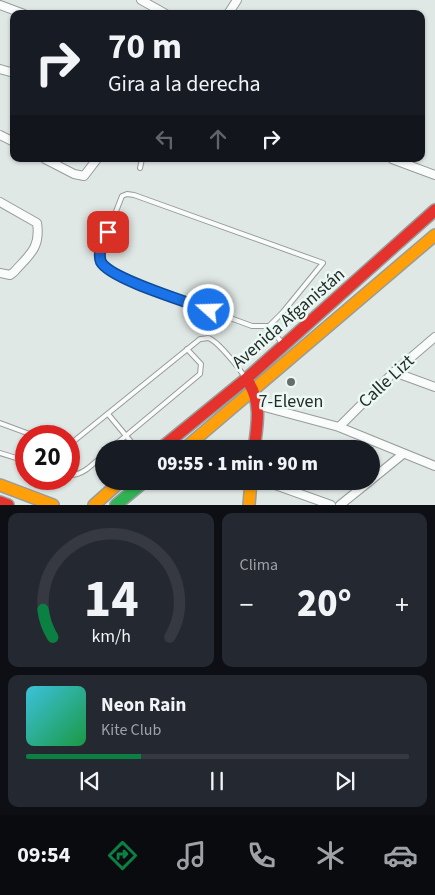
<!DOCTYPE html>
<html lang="es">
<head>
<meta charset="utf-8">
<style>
	:root { --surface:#171b24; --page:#242831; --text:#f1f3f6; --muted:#9ea1a6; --line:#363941; --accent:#0b8043 }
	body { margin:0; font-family:"Source Sans 3",sans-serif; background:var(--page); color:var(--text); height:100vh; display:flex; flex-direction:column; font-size:19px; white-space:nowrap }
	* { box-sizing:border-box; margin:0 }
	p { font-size:16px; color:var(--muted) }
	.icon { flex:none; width:28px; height:28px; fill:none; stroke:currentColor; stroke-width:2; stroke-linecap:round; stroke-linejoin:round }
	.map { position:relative; height:505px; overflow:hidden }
	.drawer { display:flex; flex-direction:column; gap:8px; padding:8px; background:#0d0f14; flex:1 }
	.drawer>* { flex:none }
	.hud { position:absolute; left:10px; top:10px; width:415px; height:152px; border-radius:10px; box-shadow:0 1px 4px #0004; background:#171b24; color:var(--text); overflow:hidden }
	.speed { position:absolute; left:15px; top:425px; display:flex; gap:10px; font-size:25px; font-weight:700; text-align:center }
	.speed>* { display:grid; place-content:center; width:65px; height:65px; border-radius:50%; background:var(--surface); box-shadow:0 1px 4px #0004; line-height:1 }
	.speed .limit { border:8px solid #d22; background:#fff; color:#111 }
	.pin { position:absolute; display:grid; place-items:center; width:42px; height:42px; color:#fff; margin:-21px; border-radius:10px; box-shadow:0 2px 8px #0006 }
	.me { position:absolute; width:55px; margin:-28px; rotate:290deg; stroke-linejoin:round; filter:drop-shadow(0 0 4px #0008) }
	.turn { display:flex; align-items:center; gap:18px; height:105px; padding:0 15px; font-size:22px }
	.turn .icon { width:65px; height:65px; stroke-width:2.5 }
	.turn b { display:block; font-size:35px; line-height:42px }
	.lanes { display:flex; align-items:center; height:48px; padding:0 15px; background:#0003; justify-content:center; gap:25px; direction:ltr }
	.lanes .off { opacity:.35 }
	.big { font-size:38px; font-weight:800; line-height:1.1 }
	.drawer .tile { flex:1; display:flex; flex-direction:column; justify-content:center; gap:8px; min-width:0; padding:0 18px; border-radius:10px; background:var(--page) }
	.drawer .dial { align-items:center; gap:0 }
	.dial svg { height:130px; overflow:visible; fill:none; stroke:var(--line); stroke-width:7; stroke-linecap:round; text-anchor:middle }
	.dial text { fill:var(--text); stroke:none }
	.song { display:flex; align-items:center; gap:15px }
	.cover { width:60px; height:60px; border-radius:8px; background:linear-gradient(135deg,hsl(190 70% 55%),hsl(140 70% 35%)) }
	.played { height:5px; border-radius:2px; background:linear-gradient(90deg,var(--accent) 30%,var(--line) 30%) }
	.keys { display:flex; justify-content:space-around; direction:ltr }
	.heat { display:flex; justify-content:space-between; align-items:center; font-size:28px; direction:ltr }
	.drawer .tiles { flex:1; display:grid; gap:8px; grid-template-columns:1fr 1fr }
	.tile:last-child { grid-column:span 2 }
	.trip { position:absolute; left:95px; top:440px; width:285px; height:50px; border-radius:25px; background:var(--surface); box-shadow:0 1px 4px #0004; font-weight:800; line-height:50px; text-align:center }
	.tab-bar { display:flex; height:80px; justify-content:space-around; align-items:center; background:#090b0e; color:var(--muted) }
	.tab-bar .icon { width:35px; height:35px }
	.tab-bar .active { color:var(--accent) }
	.tab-bar b { font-size:22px; color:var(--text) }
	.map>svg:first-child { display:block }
</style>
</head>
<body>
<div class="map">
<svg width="435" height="505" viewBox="0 0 435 505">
	<rect width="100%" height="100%" fill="#e0e8e5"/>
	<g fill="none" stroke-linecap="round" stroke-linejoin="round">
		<defs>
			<g id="lane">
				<polyline points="140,168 142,159"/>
				<polygon points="127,194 134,195 323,263 283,312 269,326 252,326 121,278 102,263 101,250 122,196"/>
				<polyline points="269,326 282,343"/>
				<polyline points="108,414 137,449"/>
				<polyline points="0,423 35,436"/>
				<path d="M 69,445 L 200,339 C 201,339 208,338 208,338 C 217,340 239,368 244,376"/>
				<polyline points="110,449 200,374 201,364 187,349"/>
				<polyline points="0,453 26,461"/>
				<path d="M 69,475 C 83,476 94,463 104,454"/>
			</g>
			<g id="street">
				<polyline points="141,0 166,14"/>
				<polyline points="0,5 24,14"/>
				<polyline points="228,14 237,0"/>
				<polyline points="0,69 14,73"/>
				<polyline points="0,135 14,142"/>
				<polyline points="45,159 74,174 84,176 97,159"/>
				<polyline points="392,159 435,175"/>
				<path d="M 0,202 L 37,223 C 41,248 29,255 14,272 L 10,275 L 0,273"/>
				<polyline points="394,372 435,387"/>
				<polyline points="257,405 339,427 435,466"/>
				<polyline points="339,427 394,372 435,337"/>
				<polyline points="371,480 403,454"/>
				<polyline points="264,481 331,505"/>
				<polyline points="340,505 370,481"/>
			</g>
			<polyline id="fast" points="116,505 145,481"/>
			<g id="slow">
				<polyline points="184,449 435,235"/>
				<polyline points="0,485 53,505"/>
				<polyline points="94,505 121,481"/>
				<polyline points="249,505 251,481"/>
			</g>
			<g id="jam">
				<path d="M 249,383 C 262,404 257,426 254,449"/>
				<polyline points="160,449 246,379 435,210"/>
				<polyline points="0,502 8,505"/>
			</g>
		</defs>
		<use href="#lane" stroke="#969d9a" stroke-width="6"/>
		<use href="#street" stroke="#969d9a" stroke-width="10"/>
		<use href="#fast" stroke="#969d9a" stroke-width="14"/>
		<use href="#slow" stroke="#969d9a" stroke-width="14"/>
		<use href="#jam" stroke="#969d9a" stroke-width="14"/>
		<use href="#lane" stroke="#fafcfb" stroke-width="4"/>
		<use href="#street" stroke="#fafcfb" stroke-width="8"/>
		<use href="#fast" stroke="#30b455" stroke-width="11"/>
		<use href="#slow" stroke="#ff9f0a" stroke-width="11"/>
		<use href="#jam" stroke="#e5322d" stroke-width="11"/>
	</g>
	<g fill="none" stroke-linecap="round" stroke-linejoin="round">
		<defs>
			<path id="route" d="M 108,232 C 104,241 97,252 101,262 C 110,279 188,302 209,310"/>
		</defs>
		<use href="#route" stroke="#114b97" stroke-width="12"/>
		<use href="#route" stroke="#1a73e8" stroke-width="9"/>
	</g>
	<circle fill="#676d6b" stroke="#eaf9f3" stroke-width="2" cx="291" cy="382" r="5"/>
	<g text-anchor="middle" stroke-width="5" stroke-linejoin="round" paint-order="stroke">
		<g font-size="18" fill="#262b29" stroke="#eaf9f3">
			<text transform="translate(288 318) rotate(-41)" y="6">Avenida Afganistán</text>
			<text transform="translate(386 381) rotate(-43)" y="6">Calle Lizt</text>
		</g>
		<g font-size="18" fill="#262b29" stroke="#eaf9f3">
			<text x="291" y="407">7-Eleven</text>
		</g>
	</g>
</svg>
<div class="speed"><div class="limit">20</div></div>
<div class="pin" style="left:108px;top:232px;background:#d93025"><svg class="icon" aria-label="arrive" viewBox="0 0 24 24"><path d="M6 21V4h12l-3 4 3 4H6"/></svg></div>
<svg class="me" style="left:209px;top:310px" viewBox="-20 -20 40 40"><circle r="17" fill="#1a73e8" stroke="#fff" stroke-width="3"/><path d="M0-11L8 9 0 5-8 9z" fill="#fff"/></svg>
<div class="trip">09:55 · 1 min · 90 m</div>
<div class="hud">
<div class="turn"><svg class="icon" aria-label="right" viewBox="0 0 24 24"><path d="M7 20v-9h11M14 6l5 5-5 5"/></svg><div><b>70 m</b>Gira a la derecha</div></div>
<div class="lanes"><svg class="icon off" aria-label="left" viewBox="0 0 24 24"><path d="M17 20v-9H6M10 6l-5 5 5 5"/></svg><svg class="icon off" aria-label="ahead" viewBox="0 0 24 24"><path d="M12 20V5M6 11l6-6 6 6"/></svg><svg class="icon" aria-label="right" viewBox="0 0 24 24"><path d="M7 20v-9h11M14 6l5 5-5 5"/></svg></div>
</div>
</div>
<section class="drawer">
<div class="tiles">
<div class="tile dial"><svg viewBox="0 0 100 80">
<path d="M14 69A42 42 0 1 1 86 69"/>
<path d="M14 69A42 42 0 0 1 8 52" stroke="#0b8043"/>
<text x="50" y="56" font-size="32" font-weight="700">14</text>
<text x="50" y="72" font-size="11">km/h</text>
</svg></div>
<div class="tile"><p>Clima</p>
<div class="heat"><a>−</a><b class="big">20°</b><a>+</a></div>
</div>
<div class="tile">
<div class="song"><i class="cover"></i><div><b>Neon Rain</b><p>Kite Club</p></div></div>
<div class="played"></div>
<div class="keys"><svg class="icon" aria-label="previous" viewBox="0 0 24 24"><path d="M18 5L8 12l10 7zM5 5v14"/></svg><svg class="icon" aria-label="pause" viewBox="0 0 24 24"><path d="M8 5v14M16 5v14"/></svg><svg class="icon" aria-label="next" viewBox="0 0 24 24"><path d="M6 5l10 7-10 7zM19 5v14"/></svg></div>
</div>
</div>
</section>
<nav class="tab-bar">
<b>09:54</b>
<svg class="icon active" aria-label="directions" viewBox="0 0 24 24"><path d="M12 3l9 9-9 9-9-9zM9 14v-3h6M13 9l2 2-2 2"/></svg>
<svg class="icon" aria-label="music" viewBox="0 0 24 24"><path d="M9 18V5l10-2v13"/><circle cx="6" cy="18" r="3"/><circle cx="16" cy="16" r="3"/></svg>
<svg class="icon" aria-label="phone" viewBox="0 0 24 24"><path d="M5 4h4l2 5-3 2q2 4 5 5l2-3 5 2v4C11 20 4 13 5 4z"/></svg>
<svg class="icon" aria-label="climate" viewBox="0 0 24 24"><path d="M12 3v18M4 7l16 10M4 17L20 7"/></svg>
<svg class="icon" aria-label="car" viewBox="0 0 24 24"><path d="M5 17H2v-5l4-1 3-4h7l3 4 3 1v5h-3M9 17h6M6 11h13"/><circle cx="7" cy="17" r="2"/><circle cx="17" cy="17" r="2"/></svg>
</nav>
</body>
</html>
